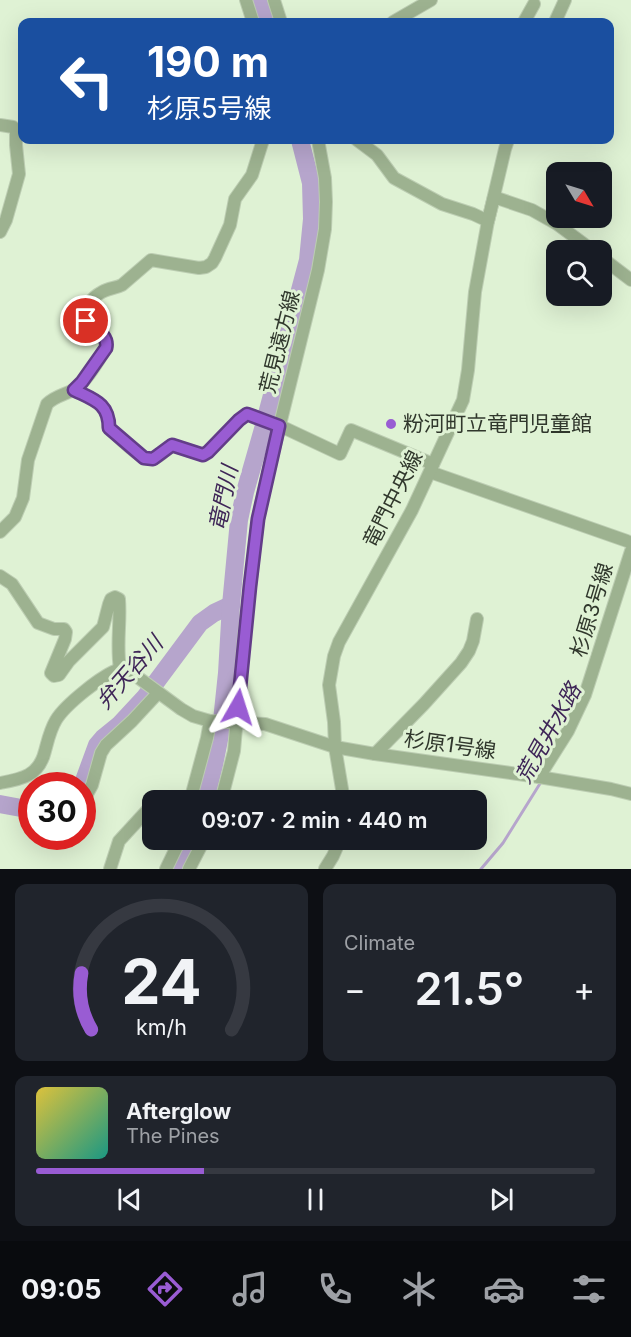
<!DOCTYPE html>
<html lang="en">
<head>
<meta charset="utf-8">
<style>
	:root { --surface:#171b24; --page:#20242c; --text:#f1f3f6; --muted:#9ea1a6; --line:#363941; --accent:#995cd3 }
	body { margin:0; font-family:Inter,"Noto Sans JP",sans-serif; background:var(--page); color:var(--text); height:100vh; display:flex; flex-direction:column; font-size:22px; white-space:nowrap }
	* { box-sizing:border-box; margin:0 }
	p { font-size:20px; color:var(--muted) }
	.icon { flex:none; width:33px; height:33px; fill:none; stroke:currentColor; stroke-width:2; stroke-linecap:round; stroke-linejoin:round }
	.map { position:relative; height:869px; overflow:hidden }
	.sheet { display:flex; flex-direction:column; gap:15px; padding:15px; background:#0d0f14; flex:1 }
	.sheet>* { flex:none }
	.top-card { position:absolute; left:18px; top:18px; width:596px; height:126px; border-radius:12px; box-shadow:0 6px 24px #0002; background:#1a4fa0; color:#fff; overflow:hidden }
	.needle { width:39px; rotate:128deg }
	.buttons { position:absolute; left:546px; top:162px; display:grid; gap:12px }
	.buttons a { display:grid; place-items:center; width:66px; height:66px; border-radius:12px; background:var(--surface); box-shadow:0 6px 24px #0002; font-size:30px }
	.speed { position:absolute; left:18px; top:772px; display:flex; gap:12px; font-size:30px; font-weight:700; text-align:center }
	.speed>* { display:grid; place-content:center; width:78px; height:78px; border-radius:50%; background:var(--surface); box-shadow:0 6px 24px #0002; line-height:1 }
	.speed .limit { border:9px solid #d22; background:#fff; color:#111 }
	.pin { position:absolute; display:grid; place-items:center; width:51px; height:51px; color:#fff; margin:-26px; border:3px solid #fff; border-radius:50%; box-shadow:0 2px 6px #0007 }
	.me { position:absolute; width:66px; margin:-33px; rotate:6deg; stroke-linejoin:round; filter:drop-shadow(0 0 4px #0008) }
	.turn { display:flex; align-items:center; gap:21px; height:126px; padding:0 30px; font-size:27px }
	.turn .icon { width:78px; height:78px; stroke-width:2.5 }
	.turn b { display:block; font-size:42px; line-height:51px }
	.big { font-size:45px; font-weight:600; line-height:1.1 }
	.sheet .widget { flex:1; display:flex; flex-direction:column; justify-content:center; gap:9px; min-width:0; padding:0 21px; border-radius:12px; background:var(--page) }
	.sheet .dial { align-items:center; gap:0 }
	.dial svg { height:156px; overflow:visible; fill:none; stroke:var(--line); stroke-width:7; stroke-linecap:round; text-anchor:middle }
	.dial text { fill:var(--text); stroke:none }
	.song { display:flex; align-items:center; gap:18px }
	.cover { width:72px; height:72px; border-radius:9px; background:linear-gradient(135deg,hsl(50 70% 55%),hsl(170 70% 35%)) }
	.played { height:6px; border-radius:3px; background:linear-gradient(90deg,var(--accent) 30%,var(--line) 30%) }
	.keys { display:flex; justify-content:space-around; direction:ltr }
	.heat { display:flex; justify-content:space-between; align-items:center; font-size:33px; direction:ltr }
	.sheet .tiles { flex:1; display:grid; gap:15px; grid-template-columns:1fr 1fr }
	.widget:last-child { grid-column:span 2 }
	.trip { position:absolute; left:142px; top:790px; width:345px; height:60px; border-radius:12px; background:var(--surface); box-shadow:0 6px 24px #0002; font-weight:600; line-height:60px; text-align:center }
	.tabs { display:flex; height:96px; justify-content:space-around; align-items:center; background:#090b0e; color:var(--muted) }
	.tabs .icon { width:42px; height:42px }
	.tabs .on { color:var(--accent) }
	.tabs b { font-size:27px; color:var(--text) }
	.map>svg:first-child { display:block }
</style>
</head>
<body>
<div class="map">
<svg width="631" height="869" viewBox="0 0 631 869">
	<rect width="100%" height="100%" fill="#dff2d4"/>
	<g fill="none" stroke-linecap="round" stroke-linejoin="round">
		<polyline stroke="#b6a5cc" stroke-width="3" points="481,869 503,843 541,782"/>
		<g stroke="#b6a5cc" stroke-width="18">
			<polyline points="261,0 267,22"/>
			<polyline points="82,786 97,745 103,738 119,725 145,697 200,623 214,613 231,605"/>
			<polyline points="205,801 214,765 221,730 227,673 231,605 239,520 245,492 263,429 308,260 312,219 311,183 300,140"/>
			<polyline points="0,804 32,810"/>
			<polyline points="175,869 189,840"/>
		</g>
		<defs>
			<g id="minor">
				<polyline points="246,0 253,22"/>
				<polyline points="274,0 281,22"/>
				<polyline points="393,22 431,0"/>
				<polyline points="524,22 534,4"/>
				<polyline points="555,22 565,0"/>
				<polyline points="0,125 13,127 16,130 16,145 19,174 6,220 0,232"/>
				<polyline points="357,140 377,155 394,178 442,204 473,214 488,221 494,197 532,210 557,224 592,250"/>
				<polyline points="602,258 631,280"/>
				<path d="M 74,390 C 94,400 109,403 109,428 C 118,436 141,461 152,459 C 159,458 166,449 172,445 L 203,455 L 208,452 L 239,420 L 247,414 L 276,424 L 340,454 L 351,430 L 433,464"/>
				<polyline points="430,472 627,541 631,543"/>
				<path d="M 0,532 L 15,517 L 23,498 L 28,460 L 47,404 C 55,396 64,395 73,390 C 86,383 98,361 106,348 C 109,335 95,329 86,321 C 82,310 92,297 102,292 C 109,288 116,288 122,285 L 151,260 L 199,268 L 206,267 L 212,263 L 215,258 L 230,225 L 235,199 L 252,175 L 263,140"/>
				<path d="M 0,576 L 12,584 L 38,623 L 54,629 L 64,629 L 66,632 L 65,639 L 51,673 L 54,676 L 59,675 L 69,661 L 103,627 L 109,604 L 111,599 L 115,597 L 119,599 C 121,623 116,644 120,669 L 132,673 L 181,709 L 193,716 L 210,721 L 265,724 L 335,747 L 375,754 L 539,777 L 611,789 L 631,794"/>
				<polyline points="375,754 424,704 461,663 469,651 473,641 477,619"/>
				<polyline points="539,777 568,731 585,695 631,551"/>
				<path d="M 0,783 C 22,779 39,776 45,751 C 48,740 50,730 56,720 C 65,705 102,675 120,669"/>
				<polyline points="157,801 160,799 168,801"/>
				<polyline points="190,801 207,738 210,721"/>
				<polyline points="221,801 234,751 244,637 258,519 269,469 318,270 325,229 326,202 325,178 318,140"/>
				<polyline points="344,801 335,747 334,722 329,685 334,656 339,642 412,510 463,400 468,370 475,292 488,221 505,149 508,140"/>
				<polyline points="82,803 92,785 101,753 106,745 132,721 158,693"/>
				<polyline points="110,869 119,841 153,804"/>
				<polyline points="166,869 180,840"/>
				<polyline points="189,869 204,840"/>
				<polyline points="325,869 333,856 340,840"/>
			</g>
		</defs>
		<use href="#minor" stroke="#bccdb2" stroke-width="14"/>
		<use href="#minor" stroke="#9db290" stroke-width="12"/>
	</g>
	<g fill="none" stroke-linecap="round" stroke-linejoin="round">
		<defs>
			<path id="route" d="M 86,321 C 95,329 109,335 106,348 L 82,382 L 74,390 C 94,400 109,403 109,428 L 144,458 L 153,459 L 172,445 L 203,455 L 208,452 L 239,420 L 247,414 L 279,426 L 258,519 L 250,586 L 238,707"/>
		</defs>
		<use href="#route" stroke="#633c89" stroke-width="15"/>
		<use href="#route" stroke="#995cd3" stroke-width="10"/>
	</g>
	<circle fill="#995cd3" stroke="#dff2d4" stroke-width="2" cx="391" cy="424" r="6"/>
	<g text-anchor="middle" stroke-width="6" stroke-linejoin="round" paint-order="stroke">
		<g font-size="21" fill="#30372c" stroke="#dff2d4">
			<text transform="translate(280 342) rotate(-76)" y="7">荒見遠方線</text>
			<text transform="translate(393 499) rotate(-63)" y="7">竜門中央線</text>
			<text transform="translate(592 610) rotate(-73)" y="7">杉原3号線</text>
			<text transform="translate(450 745) rotate(8)" y="7">杉原1号線</text>
		</g>
		<g font-size="21" fill="#30372c" stroke="#dff2d4" text-anchor="start">
			<text x="403" y="431">粉河町立竜門児童館</text>
		</g>
		<g font-size="22" font-style="italic" fill="#3e2557" stroke="#dff2d4">
			<text transform="translate(223 498) rotate(-78)" y="8">竜門川</text>
			<text transform="translate(129 672) rotate(-49)" y="8">弁天谷川</text>
			<text transform="translate(548 733) rotate(-61)" y="8">荒見井水路</text>
		</g>
	</g>
</svg>
<div class="buttons">
<a><svg class="needle" viewBox="-14 -14 28 28"><path d="M0-13l5 13h-10z" fill="#e53935"/><path d="M0 13l5-13h-10z" fill="#9ea1a6"/></svg></a>
<a><svg class="icon" aria-label="search" viewBox="0 0 24 24"><circle cx="10" cy="10" r="6"/><path d="M15 15l6 6"/></svg></a>
</div>
<div class="speed"><div class="limit">30</div></div>
<div class="pin" style="left:86px;top:321px;background:#d93025"><svg class="icon" aria-label="arrive" viewBox="0 0 24 24"><path d="M6 21V4h12l-3 4 3 4H6"/></svg></div>
<svg class="me" style="left:238px;top:707px" viewBox="-20 -20 40 40"><path d="M0-17L14 15 0 8-14 15z" fill="#995cd3" stroke="#fff" stroke-width="4"/></svg>
<div class="trip">09:07 · 2 min · 440 m</div>
<div class="top-card">
<div class="turn"><svg class="icon" aria-label="left" viewBox="0 0 24 24"><path d="M17 20v-9H6M10 6l-5 5 5 5"/></svg><div><b>190 m</b>杉原5号線</div></div>
</div>
</div>
<section class="sheet">
<div class="tiles">
<div class="widget dial"><svg viewBox="0 0 100 80">
<path d="M14 69A42 42 0 1 1 86 69"/>
<path d="M14 69A42 42 0 0 1 9 40" stroke="#995cd3"/>
<text x="50" y="56" font-size="32" font-weight="700">24</text>
<text x="50" y="72" font-size="11">km/h</text>
</svg></div>
<div class="widget"><p>Climate</p>
<div class="heat"><a>−</a><b class="big">21.5°</b><a>+</a></div>
</div>
<div class="widget">
<div class="song"><i class="cover"></i><div><b>Afterglow</b><p>The Pines</p></div></div>
<div class="played"></div>
<div class="keys"><svg class="icon" aria-label="previous" viewBox="0 0 24 24"><path d="M18 5L8 12l10 7zM5 5v14"/></svg><svg class="icon" aria-label="pause" viewBox="0 0 24 24"><path d="M8 5v14M16 5v14"/></svg><svg class="icon" aria-label="next" viewBox="0 0 24 24"><path d="M6 5l10 7-10 7zM19 5v14"/></svg></div>
</div>
</div>
</section>
<nav class="tabs">
<b>09:05</b>
<svg class="icon on" aria-label="directions" viewBox="0 0 24 24"><path d="M12 3l9 9-9 9-9-9zM9 14v-3h6M13 9l2 2-2 2"/></svg>
<svg class="icon" aria-label="music" viewBox="0 0 24 24"><path d="M9 18V5l10-2v13"/><circle cx="6" cy="18" r="3"/><circle cx="16" cy="16" r="3"/></svg>
<svg class="icon" aria-label="phone" viewBox="0 0 24 24"><path d="M5 4h4l2 5-3 2q2 4 5 5l2-3 5 2v4C11 20 4 13 5 4z"/></svg>
<svg class="icon" aria-label="climate" viewBox="0 0 24 24"><path d="M12 3v18M4 7l16 10M4 17L20 7"/></svg>
<svg class="icon" aria-label="car" viewBox="0 0 24 24"><path d="M5 17H2v-5l4-1 3-4h7l3 4 3 1v5h-3M9 17h6M6 11h13"/><circle cx="7" cy="17" r="2"/><circle cx="17" cy="17" r="2"/></svg>
<svg class="icon" aria-label="filters" viewBox="0 0 24 24"><path d="M4 7h16M4 17h16"/><circle cx="9" cy="7" r="2"/><circle cx="15" cy="17" r="2"/></svg>
</nav>
</body>
</html>
